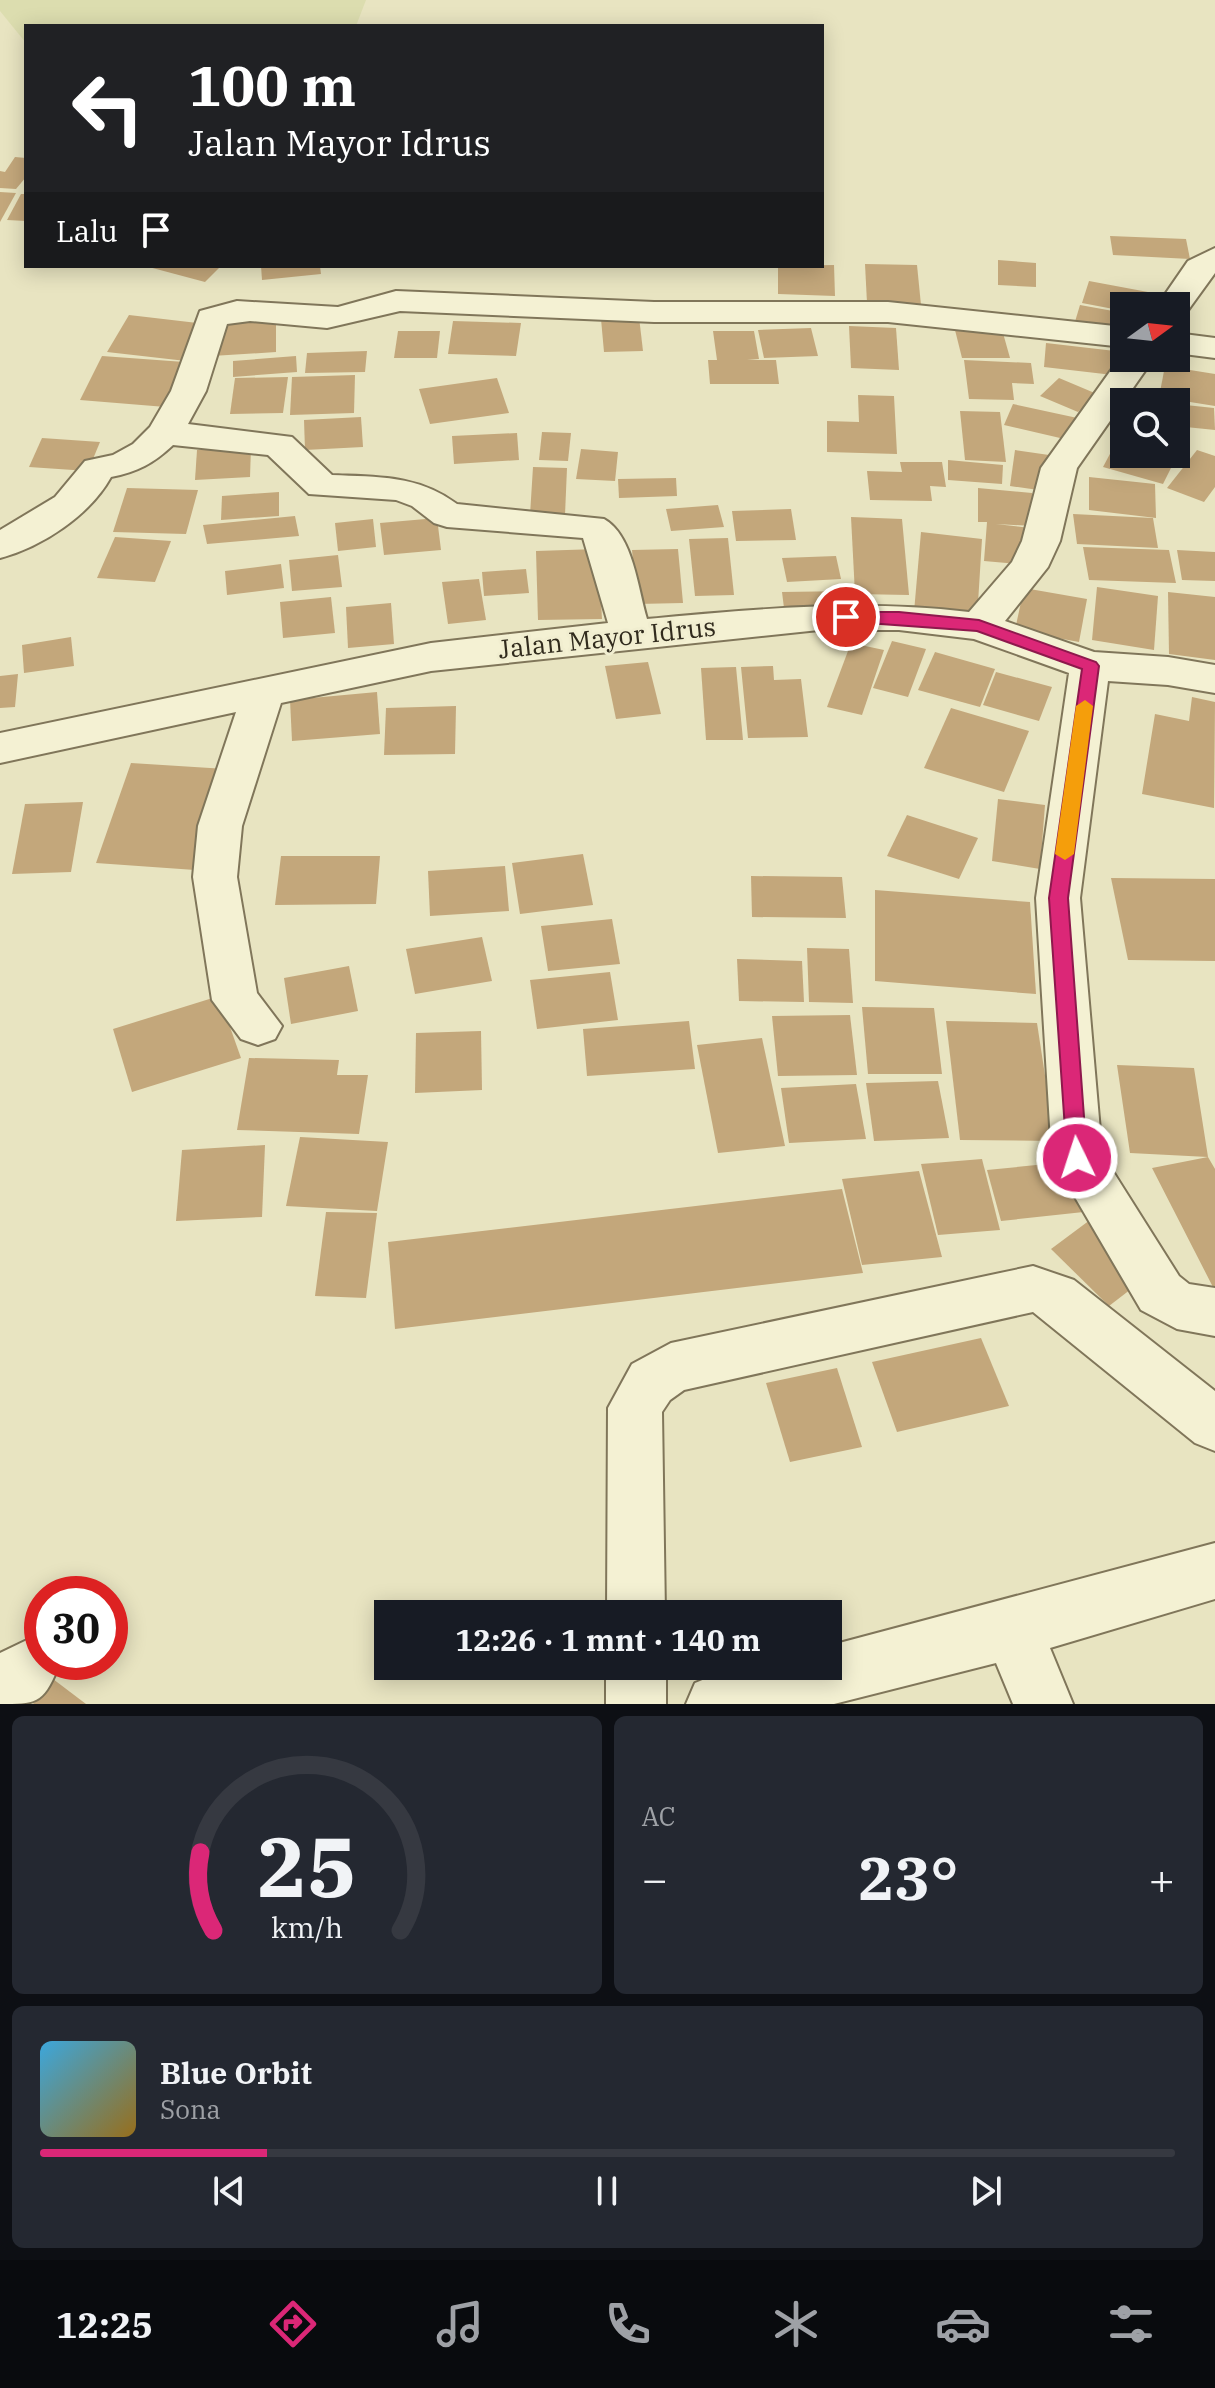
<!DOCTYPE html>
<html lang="id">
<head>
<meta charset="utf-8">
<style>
	:root { --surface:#171b24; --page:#242831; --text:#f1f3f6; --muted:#9ea1a6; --line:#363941; --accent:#db2777 }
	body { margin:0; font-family:"IBM Plex Serif",serif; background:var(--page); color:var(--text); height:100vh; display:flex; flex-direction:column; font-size:30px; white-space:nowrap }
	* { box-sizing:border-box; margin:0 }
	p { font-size:26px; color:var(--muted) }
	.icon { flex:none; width:44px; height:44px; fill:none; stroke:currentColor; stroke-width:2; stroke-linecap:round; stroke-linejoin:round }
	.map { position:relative; height:1704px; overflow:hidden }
	.drawer { display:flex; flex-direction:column; gap:12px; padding:12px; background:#0d0f14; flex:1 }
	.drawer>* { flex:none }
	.guide { position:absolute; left:24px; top:24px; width:800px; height:244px; border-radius:0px; box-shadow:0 4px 20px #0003; background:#202124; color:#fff; overflow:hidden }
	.needle { width:52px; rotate:75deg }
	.controls { position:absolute; left:1110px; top:292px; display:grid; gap:16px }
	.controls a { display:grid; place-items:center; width:80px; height:80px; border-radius:0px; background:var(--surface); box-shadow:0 4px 20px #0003; font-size:40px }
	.speed { position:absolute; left:24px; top:1576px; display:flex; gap:16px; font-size:40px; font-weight:700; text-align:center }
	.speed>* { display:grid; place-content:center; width:104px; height:104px; border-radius:50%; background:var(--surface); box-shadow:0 4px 20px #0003; line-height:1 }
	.speed .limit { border:12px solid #d22; background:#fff; color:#111 }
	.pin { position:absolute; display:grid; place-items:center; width:68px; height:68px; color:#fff; margin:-34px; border:4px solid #fff; border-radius:50%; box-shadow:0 2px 8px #0007 }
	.me { position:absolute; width:88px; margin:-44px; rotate:356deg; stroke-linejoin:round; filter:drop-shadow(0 0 6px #0008) }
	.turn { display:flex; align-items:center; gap:28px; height:168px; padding:0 32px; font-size:36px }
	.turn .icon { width:104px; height:104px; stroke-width:2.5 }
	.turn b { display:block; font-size:56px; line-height:68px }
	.then { display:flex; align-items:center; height:76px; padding:0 32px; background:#0003; gap:16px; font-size:30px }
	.big { font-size:60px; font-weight:700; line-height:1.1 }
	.drawer .tile { flex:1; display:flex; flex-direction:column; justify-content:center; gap:12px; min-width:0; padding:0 28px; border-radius:12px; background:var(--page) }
	.drawer .dial { align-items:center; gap:0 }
	.dial svg { height:208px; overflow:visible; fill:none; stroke:var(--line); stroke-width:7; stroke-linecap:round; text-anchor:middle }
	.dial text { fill:var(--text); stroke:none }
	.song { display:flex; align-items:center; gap:24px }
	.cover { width:96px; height:96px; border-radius:12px; background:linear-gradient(135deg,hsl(200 70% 55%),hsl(40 70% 35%)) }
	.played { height:8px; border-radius:4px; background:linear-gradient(90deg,var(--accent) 20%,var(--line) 20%) }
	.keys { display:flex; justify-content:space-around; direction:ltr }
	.heat { display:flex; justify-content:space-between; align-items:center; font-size:44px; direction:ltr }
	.drawer .tiles { flex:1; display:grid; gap:12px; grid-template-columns:1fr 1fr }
	.tile:last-child { grid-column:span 2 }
	.trip { position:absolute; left:374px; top:1600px; width:468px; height:80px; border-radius:0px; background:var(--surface); box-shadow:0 4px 20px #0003; font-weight:700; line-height:80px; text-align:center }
	.menu { display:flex; height:128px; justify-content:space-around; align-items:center; background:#090b0e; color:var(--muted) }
	.menu .icon { width:56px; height:56px }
	.menu .active { color:var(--accent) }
	.menu b { font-size:36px; color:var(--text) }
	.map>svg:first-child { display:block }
</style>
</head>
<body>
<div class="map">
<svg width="1215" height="1704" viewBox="0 0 1215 1704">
	<rect width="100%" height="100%" fill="#e8e4c1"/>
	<polygon fill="#dcddaf" points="0,0 366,0 356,26 26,26 26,43 0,11"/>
	<g fill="#c3a77b">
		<polygon points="15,157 26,158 26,177 16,189 0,188 0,171 5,172"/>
		<polygon points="0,192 16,193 0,222"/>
		<polygon points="21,194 26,194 26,221 7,220"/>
		<polygon points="1110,236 1186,239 1190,259 1113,255"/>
		<polygon points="998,260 1036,263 1036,287 998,285"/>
		<polygon points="865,264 917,265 921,305 867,303"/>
		<polygon points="834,265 835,296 778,294 778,266"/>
		<polygon points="145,266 221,266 205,282"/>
		<polygon points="261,266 320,266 321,274 262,280"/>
		<polygon points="1089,281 1164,295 1160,306 1124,306 1124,311 1082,303"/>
		<polygon points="1080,305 1124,313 1124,329 1074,325"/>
		<polygon points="129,315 206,324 186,361 107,352"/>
		<polygon points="639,317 643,351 604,352 601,319"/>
		<polygon points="276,319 276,352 212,356 213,323"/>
		<polygon points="453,321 521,323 516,356 448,354"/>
		<polygon points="849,326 896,328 899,370 851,368"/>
		<polygon points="954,326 1001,326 1010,358 962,358"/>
		<polygon points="811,328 818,356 764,358 758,330"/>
		<polygon points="398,331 440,331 437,358 394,358"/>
		<polygon points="713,331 754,331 759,359 747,360 776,360 779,384 710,384 708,360 717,360"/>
		<polygon points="1046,343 1115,351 1113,375 1044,367"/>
		<polygon points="367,351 365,372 305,373 307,353"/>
		<polygon points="102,356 198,363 178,408 80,400"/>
		<polygon points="296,356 297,372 233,377 233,361"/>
		<polygon points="964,360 1031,363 1034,384 1012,383 1014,400 969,399"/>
		<polygon points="1165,366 1215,374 1215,406 1159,397"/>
		<polygon points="355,375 354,413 290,415 292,377"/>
		<polygon points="288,377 283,413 230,414 235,378"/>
		<polygon points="497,378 509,413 430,424 419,389"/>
		<polygon points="1059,378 1097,394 1078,412 1040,396"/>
		<polygon points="858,395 894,396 897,454 827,452 827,421 859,422"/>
		<polygon points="1013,404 1082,419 1073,441 1004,425"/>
		<polygon points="1176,404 1214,408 1215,430 1176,426"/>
		<polygon points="960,411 1000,412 1006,462 965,460"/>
		<polygon points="361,417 363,447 305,450 304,420"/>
		<polygon points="542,432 571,433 568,461 539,460"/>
		<polygon points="517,433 519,460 454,464 452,436"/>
		<polygon points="1120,435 1124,436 1124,454 1178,454 1163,484 1103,467"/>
		<polygon points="42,438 100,442 88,471 29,467"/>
		<polygon points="251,447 250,477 195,480 197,450"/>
		<polygon points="581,449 618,452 615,481 576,479"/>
		<polygon points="1015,450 1056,456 1052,492 1010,486"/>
		<polygon points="1197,450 1215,456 1215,487 1204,502 1167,488"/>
		<polygon points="948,460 1003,465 1002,484 948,480"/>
		<polygon points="900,462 942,462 946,487 930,486 932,501 870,500 867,471 902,472"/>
		<polygon points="533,467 567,468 565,515 530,515"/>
		<polygon points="1089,477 1155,484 1156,518 1089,510"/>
		<polygon points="676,478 677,496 619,498 618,479"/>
		<polygon points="127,488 198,490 186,534 113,532"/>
		<polygon points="978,488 1032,493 1033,526 996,524 1030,528 1028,565 984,561 987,522 978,522"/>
		<polygon points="279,492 279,516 221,520 222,496"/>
		<polygon points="718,505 724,527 671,531 666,509"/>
		<polygon points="791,509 796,540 736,541 732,511"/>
		<polygon points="1073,514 1153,518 1158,548 1077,544"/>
		<polygon points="295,516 299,536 207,544 203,525"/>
		<polygon points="851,517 902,519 909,595 855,594"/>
		<polygon points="437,518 441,550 384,555 380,523"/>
		<polygon points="373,519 376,547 338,551 335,523"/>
		<polygon points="921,532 982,539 977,619 914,612"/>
		<polygon points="115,537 171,541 155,582 97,578"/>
		<polygon points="728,538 734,595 695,596 689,539"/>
		<polygon points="1083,547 1169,550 1176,583 1089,580"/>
		<polygon points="598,549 602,619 538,620 536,551"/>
		<polygon points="678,549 683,603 637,604 632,550"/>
		<polygon points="1177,550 1215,552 1215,581 1182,580"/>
		<polygon points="338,555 342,587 292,591 289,560"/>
		<polygon points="836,556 841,579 787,582 782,558"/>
		<polygon points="281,564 284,588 227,595 225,571"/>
		<polygon points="526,569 529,593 484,596 482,572"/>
		<polygon points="479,579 486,620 448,624 442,582"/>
		<polygon points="1097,587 1158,596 1154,650 1092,640"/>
		<polygon points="1024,588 1087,599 1079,642 1015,630"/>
		<polygon points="850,591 853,607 784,608 782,592"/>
		<polygon points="1168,592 1215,597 1215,660 1169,654"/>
		<polygon points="331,597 335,633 283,638 280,602"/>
		<polygon points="391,603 394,644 348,648 346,607"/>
		<polygon points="71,637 74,666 24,673 22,645"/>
		<polygon points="892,641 926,649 908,697 873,688"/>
		<polygon points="851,643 884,650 862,715 827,707"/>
		<polygon points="935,652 995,669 980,707 918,690"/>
		<polygon points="648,662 661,714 616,719 605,666"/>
		<polygon points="773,666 774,680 801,679 808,737 748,738 741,667"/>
		<polygon points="736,667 743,740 706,740 701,668"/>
		<polygon points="996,672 1052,687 1039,721 983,705"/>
		<polygon points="18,674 15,707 0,708 0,676"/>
		<polygon points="377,692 380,734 292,741 290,700"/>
		<polygon points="1192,697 1215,702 1214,808 1142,794 1155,714 1189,721"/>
		<polygon points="456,706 455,754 384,755 386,708"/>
		<polygon points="951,708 1029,731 1004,792 924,768"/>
		<polygon points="131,763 226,769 195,870 96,863"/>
		<polygon points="998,799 1045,805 1040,869 992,861"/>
		<polygon points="83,802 71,872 12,874 25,804"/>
		<polygon points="907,815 978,838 959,879 887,856"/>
		<polygon points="583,854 593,905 520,914 512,863"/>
		<polygon points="281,856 380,856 376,904 275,905"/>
		<polygon points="505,866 509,911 430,916 428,871"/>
		<polygon points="751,876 842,877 846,918 752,917"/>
		<polygon points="1111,878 1215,879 1215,961 1128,960"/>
		<polygon points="875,890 1030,902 1036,994 875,981"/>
		<polygon points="612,919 620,964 548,971 541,926"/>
		<polygon points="482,937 492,981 415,994 406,949"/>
		<polygon points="807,948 849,949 853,1003 809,1002"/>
		<polygon points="737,959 802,961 804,1002 739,1001"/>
		<polygon points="349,966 358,1011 291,1024 284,978"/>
		<polygon points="610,972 618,1020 537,1029 530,980"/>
		<polygon points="219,996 241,1058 132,1092 113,1029"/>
		<polygon points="862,1007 934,1008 942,1074 868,1074"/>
		<polygon points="850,1015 857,1075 778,1076 772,1016"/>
		<polygon points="689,1021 695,1069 587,1076 583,1029"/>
		<polygon points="946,1021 1037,1023 1055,1141 960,1140"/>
		<polygon points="481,1031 482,1090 415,1093 416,1033"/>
		<polygon points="762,1038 785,1146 718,1153 697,1045"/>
		<polygon points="249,1058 339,1060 337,1075 368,1075 359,1134 237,1130"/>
		<polygon points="1117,1065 1194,1068 1208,1157 1215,1169 1215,1291 1152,1168 1208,1157 1130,1153"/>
		<polygon points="938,1081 949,1138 874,1141 866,1083"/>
		<polygon points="856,1084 866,1139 789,1143 781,1088"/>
		<polygon points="300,1137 388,1142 377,1211 286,1206"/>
		<polygon points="265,1145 262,1217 176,1221 182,1150"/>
		<polygon points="982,1159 1000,1230 938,1235 921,1164"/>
		<polygon points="1077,1161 1093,1211 1001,1221 987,1170"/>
		<polygon points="919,1171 942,1257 862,1265 842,1179"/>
		<polygon points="842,1189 863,1273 395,1329 388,1242"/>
		<polygon points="326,1212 377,1213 366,1298 315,1296"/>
		<polygon points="1090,1220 1148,1276 1109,1306 1051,1249"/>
		<polygon points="981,1338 1009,1406 897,1432 872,1362"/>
		<polygon points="837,1368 862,1447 790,1462 766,1383"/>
		<polygon points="53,1679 86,1704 33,1704"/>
	</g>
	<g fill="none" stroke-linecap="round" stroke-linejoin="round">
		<defs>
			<g id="minor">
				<polygon points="1215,248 1215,273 1186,313 1176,316 1176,306 1157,306 1188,261"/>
				<path d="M 396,291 L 654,302 L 888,302 L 1124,327 L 1124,347 L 888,322 L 654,322 L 400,311 L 327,328 L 250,321 L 227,324 L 206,391 L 188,424 L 292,437 L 332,475 C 378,477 418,475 457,504 L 604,519 C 633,535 638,589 647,619 C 758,609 857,599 969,612 L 1012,562 L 1022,541 L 1041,468 L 1124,352 L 1124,358 L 1154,358 L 1077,468 L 1060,541 L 1048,567 L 1005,621 L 1094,652 L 1168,657 L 1215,665 L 1215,693 L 1168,685 L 1108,681 L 1080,898 L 1102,1154 L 1179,1276 L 1189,1284 L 1215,1288 L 1215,1336 L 1177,1329 L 1141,1310 L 1052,1158 L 1036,898 L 1069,673 L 974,639 L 899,630 L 819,630 L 431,671 L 281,703 L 242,826 L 237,877 L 257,993 L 282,1026 L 275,1039 L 258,1045 L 241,1039 L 212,1000 L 193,877 L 198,826 L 236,712 L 0,763 L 0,733 L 431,643 L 608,623 L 583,538 L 447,527 L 434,523 L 412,506 L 396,500 L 309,494 L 268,455 L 173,445 C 154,463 137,472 111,477 C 90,515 42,547 0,558 L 0,530 L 55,497 L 85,461 L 113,455 L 133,444 L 150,427 L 171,391 L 200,311 L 237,301 L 338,307 Z"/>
				<polygon points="1176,333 1215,338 1215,358 1176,353"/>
				<polygon points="1033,1266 1074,1280 1215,1391 1215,1451 1195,1443 1033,1312 684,1390 670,1400 662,1412 665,1614 607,1614 608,1408 632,1364 671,1343"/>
				<path d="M 1215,1543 L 1215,1599 L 1050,1648 L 1073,1704 L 1013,1704 L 996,1663 L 834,1704 L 686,1704 L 695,1683 C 739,1664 781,1666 828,1666 L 828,1646 Z"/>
				<path d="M 27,1640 L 42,1646 L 42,1662 L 54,1662 L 57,1670 C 43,1704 35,1704 0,1704 L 0,1653 Z"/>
				<rect x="606" y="1666" width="60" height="38"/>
			</g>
		</defs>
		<use href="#minor" stroke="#80765a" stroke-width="4"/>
		<use href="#minor" fill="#f4f1d3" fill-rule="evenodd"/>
	</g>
	<polygon fill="#db2777" stroke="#8e194d" stroke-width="2" points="846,612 899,612 979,620 1096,662 1099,666 1068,898 1087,1158 1084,1164 1070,1164 1067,1158 1049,898 1082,669 977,631 840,621 838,617"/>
	<polygon fill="#f59e0b" points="1085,700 1093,706 1074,854 1065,860 1055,854 1076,706"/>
	<g text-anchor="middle" stroke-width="6" stroke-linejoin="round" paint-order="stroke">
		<g font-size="26" fill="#312b1d" stroke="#f1eed0">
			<text transform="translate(607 638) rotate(-6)" y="9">Jalan Mayor Idrus</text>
		</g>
	</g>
</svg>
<div class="controls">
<a><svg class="needle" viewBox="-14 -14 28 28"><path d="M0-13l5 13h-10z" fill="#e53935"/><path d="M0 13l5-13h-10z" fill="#9ea1a6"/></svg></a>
<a><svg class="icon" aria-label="search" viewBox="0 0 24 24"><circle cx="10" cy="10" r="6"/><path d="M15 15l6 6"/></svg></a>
</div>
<div class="speed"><div class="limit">30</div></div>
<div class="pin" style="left:846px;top:617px;background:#d93025"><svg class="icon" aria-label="arrive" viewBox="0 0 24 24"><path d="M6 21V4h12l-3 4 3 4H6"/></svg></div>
<svg class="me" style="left:1077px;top:1158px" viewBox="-20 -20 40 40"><circle r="17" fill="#db2777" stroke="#fff" stroke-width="3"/><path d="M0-11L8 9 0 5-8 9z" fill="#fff"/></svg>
<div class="trip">12:26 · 1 mnt · 140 m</div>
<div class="guide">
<div class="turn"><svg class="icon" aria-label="left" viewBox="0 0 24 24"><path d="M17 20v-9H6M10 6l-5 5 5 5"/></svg><div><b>100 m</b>Jalan Mayor Idrus</div></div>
<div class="then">Lalu<svg class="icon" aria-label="arrive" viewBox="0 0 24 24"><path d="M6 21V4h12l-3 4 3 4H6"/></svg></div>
</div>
</div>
<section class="drawer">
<div class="tiles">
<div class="tile dial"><svg viewBox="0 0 100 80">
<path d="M14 69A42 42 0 1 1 86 69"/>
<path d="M14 69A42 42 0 0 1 9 39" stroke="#db2777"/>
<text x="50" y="56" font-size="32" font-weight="700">25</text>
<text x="50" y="72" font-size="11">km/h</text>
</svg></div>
<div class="tile"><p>AC</p>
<div class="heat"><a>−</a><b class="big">23°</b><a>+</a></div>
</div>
<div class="tile">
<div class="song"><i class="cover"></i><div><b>Blue Orbit</b><p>Sona</p></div></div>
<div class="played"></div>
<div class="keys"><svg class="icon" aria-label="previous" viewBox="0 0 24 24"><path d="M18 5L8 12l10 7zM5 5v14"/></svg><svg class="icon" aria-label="pause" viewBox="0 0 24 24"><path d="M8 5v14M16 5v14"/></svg><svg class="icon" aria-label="next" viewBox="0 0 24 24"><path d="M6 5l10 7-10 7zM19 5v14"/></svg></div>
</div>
</div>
</section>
<nav class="menu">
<b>12:25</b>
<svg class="icon active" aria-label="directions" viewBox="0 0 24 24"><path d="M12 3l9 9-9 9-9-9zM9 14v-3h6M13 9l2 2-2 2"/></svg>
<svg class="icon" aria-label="music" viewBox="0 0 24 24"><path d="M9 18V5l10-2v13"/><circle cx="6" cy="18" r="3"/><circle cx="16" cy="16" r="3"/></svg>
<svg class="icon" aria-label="phone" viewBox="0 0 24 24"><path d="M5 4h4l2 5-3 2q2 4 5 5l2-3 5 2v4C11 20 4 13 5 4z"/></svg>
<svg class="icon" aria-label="climate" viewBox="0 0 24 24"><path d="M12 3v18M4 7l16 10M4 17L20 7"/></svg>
<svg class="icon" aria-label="car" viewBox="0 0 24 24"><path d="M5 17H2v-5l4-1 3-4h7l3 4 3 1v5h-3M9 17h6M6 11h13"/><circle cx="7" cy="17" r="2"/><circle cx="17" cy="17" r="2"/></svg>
<svg class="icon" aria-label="filters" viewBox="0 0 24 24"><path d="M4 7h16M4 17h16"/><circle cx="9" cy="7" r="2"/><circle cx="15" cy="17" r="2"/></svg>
</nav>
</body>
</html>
